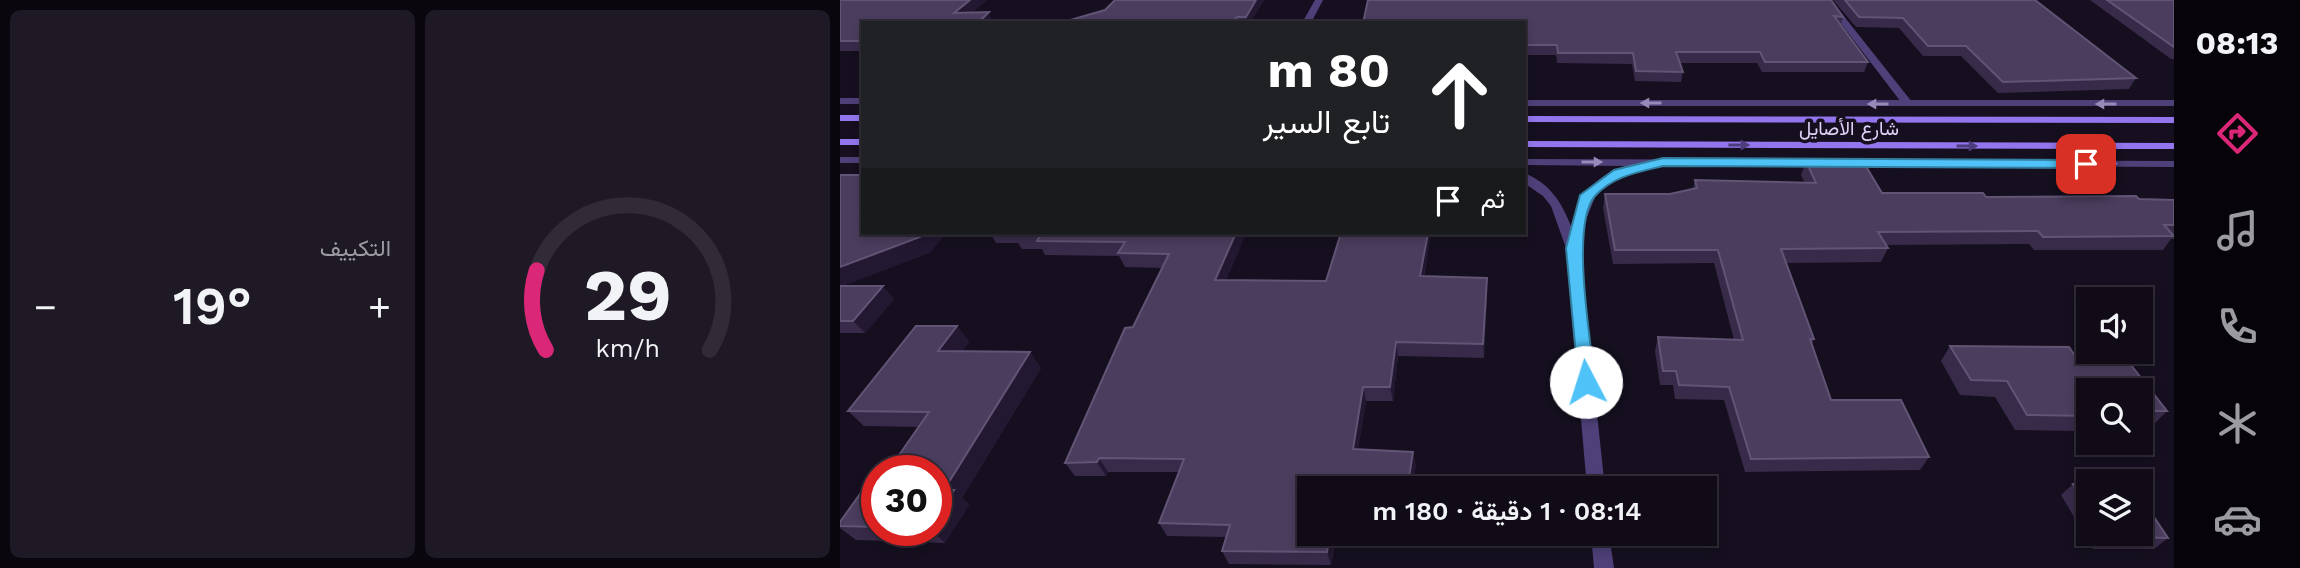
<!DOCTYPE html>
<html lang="ar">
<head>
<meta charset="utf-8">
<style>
	:root { --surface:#100b17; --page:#1e1924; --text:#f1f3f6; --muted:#9c9ba1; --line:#302b36; --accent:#db2777 }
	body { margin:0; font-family:"Work Sans",Vazirmatn,sans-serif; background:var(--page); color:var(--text); direction:rtl; height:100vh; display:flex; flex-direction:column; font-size:26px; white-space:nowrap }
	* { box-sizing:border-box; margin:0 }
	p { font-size:23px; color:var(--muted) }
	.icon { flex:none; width:38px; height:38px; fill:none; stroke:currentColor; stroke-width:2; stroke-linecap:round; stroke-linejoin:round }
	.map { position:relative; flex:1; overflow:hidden; direction:ltr }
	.panel { display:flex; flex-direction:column; gap:10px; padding:10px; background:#09060d; width:840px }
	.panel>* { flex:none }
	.guide { position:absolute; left:21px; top:21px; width:665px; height:214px; border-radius:0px; box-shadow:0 4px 10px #0003,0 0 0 2px var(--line); direction:rtl; background:#202124; color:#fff; overflow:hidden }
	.tools { position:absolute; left:1236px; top:287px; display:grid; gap:14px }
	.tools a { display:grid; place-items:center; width:77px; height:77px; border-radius:0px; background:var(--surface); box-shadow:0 4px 10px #0003,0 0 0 2px var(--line); font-size:35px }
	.speed { position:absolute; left:21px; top:455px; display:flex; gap:14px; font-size:35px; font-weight:700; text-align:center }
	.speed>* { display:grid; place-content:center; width:91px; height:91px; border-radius:50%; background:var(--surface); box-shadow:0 4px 10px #0003,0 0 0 2px var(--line); line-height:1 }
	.speed .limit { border:10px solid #d22; background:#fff; color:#111 }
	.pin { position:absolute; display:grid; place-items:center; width:60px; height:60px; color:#fff; margin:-30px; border-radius:14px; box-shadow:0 4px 10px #0006 }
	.me { position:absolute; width:77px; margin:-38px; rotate:355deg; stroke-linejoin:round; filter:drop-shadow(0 0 5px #0008) }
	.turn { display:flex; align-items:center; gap:24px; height:147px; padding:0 21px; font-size:32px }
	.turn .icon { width:91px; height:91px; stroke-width:2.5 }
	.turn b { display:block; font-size:49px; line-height:60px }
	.then { display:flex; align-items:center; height:66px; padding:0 21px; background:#0003; gap:14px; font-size:26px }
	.big { font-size:52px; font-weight:600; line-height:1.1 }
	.panel .widget { flex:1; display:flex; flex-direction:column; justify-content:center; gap:10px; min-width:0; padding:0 24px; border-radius:10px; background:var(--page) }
	.panel .dial { align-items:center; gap:0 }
	.dial svg { height:182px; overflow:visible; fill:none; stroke:var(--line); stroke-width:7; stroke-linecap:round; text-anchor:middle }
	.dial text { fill:var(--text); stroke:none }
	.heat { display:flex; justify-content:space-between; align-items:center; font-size:38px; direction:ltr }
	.panel .tiles { flex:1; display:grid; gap:10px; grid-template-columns:repeat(2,1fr) }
	.trip { position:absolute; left:457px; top:476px; width:420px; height:70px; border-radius:0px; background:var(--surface); box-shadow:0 4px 10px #0003,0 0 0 2px var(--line); font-weight:600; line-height:70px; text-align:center; direction:rtl }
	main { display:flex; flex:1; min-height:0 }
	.tab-bar { display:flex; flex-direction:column; width:126px; justify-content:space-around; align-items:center; background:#060409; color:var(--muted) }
	.tab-bar .icon { width:49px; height:49px }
	.tab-bar .on { color:var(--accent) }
	.tab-bar b { font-size:32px; color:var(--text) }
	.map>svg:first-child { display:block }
</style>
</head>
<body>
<main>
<nav class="tab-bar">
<b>08:13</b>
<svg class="icon on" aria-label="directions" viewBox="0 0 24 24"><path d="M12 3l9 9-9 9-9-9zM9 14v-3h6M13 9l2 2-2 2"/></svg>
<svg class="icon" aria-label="music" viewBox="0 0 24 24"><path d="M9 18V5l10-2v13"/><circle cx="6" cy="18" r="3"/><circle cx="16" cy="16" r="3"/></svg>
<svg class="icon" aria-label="phone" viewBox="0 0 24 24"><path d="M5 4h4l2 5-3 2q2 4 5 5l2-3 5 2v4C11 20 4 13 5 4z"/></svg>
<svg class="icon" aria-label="climate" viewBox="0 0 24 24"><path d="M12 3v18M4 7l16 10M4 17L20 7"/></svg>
<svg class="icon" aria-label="car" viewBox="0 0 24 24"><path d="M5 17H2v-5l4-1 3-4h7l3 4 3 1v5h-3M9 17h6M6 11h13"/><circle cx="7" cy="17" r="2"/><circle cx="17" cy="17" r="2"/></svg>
</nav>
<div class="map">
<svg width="1334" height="568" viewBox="0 0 1334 568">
	<rect width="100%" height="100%" fill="#150f1f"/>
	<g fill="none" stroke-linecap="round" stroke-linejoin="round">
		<polygon fill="#4e4078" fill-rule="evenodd" points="983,0 991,0 1072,102 1072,106 1064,106"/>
		<g fill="#4e4078" fill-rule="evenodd">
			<polygon points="475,0 483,0 471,23 462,23"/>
			<rect x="0" y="98" width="23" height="6"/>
			<rect x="684" y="100" width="650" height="6"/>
			<rect x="0" y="157" width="23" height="6"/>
			<path d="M 684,159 L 984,160 L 990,163 L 984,166 L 804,166 L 772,180 L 756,195 L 747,217 L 739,247 L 765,488 L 747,488 L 726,248 L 711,206 L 703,196 L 684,183 L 684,173 C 710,183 722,203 731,226 C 740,196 755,175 786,166 L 684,165 Z"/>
			<polygon points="1008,160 1334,161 1334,167 1004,165 1002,163"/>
			<polygon points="751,534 769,534 774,568 754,568"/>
		</g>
		<g fill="#9376ed" fill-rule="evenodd">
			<rect x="0" y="115" width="23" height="6"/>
			<polygon points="684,116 1334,117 1334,123 684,122"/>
			<rect x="0" y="139" width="23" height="6"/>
			<polygon points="684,141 1334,143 1334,149 1264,149 1278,164 1272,167 1268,166 1252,149 684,147"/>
		</g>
	</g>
	<g fill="#382b4a">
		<polygon points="0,0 147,0 131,13 154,22 23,23 23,51 0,51"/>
		<polygon points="424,0 410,23 231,23 230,20"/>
		<polygon points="993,0 1195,0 1296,78 1289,89 1158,93 1121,56 1083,56 1059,28 1016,27"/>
		<polygon points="1250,0 1334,0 1334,59 1331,59"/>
		<polygon points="1003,17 1001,25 1028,62 1024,72 922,72 917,63 840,63 843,72 841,82 795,81 792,64 717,63 716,55 684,55 684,23"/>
		<polygon points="966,161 1042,193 1146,197 1334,200 1334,239 1331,239 1323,250 1194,250 1189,244 1046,245 1048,248 1041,262 946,263 974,339 972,344 991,400 1089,457 1080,470 905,472 884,400 835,399 833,385 820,385 815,351 818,337 894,340 874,263 773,264 763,208 765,194 830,194 853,189 855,180 965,183 961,175"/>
		<polygon points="0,175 23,233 91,252 2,286 54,299 25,333 0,333"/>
		<polygon points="150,233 406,233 386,280 486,281 588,233 591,233 584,277 647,292 644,358 558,356 553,401 526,401 518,449 576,465 572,488 469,488 497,534 491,565 389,564 382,551 386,537 327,536 319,523 339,472 268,472 266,476 235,476 225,463 322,268 285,267 279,256 205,255 202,249 182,249 178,243 156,243"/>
		<polygon points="117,326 129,342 122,351 190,352 201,368 122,498 129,505 105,543 16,540 0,528 0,522 37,487 37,530 96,530 79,427 24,426 8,411"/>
		<polygon points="1110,346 1229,347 1237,359 1258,359 1262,365 1291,365 1327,411 1312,426 1300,426 1300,390 1248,390 1248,425 1244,425 1239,431 1175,430 1155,397 1120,395 1101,361"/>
		<polygon points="1233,484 1248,484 1248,534 1300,534 1328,538 1314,549 1253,549 1221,495"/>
	</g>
	<g fill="#221831">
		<polygon points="130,0 147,0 119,23 114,13"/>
		<polygon points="416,0 424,0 410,23 407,23 406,17"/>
		<polygon points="149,12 153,23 138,23"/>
		<polygon points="84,233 106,233 91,252 0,287 0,267"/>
		<polygon points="396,233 406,233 380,294 375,280"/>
		<polygon points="588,233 591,233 591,235 581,290 580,276"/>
		<polygon points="647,278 647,292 644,358 643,344"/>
		<polygon points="43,286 54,299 25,333 13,321"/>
		<polygon points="117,326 129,342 111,367 98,351"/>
		<polygon points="556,342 558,356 553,401 550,387"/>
		<polygon points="190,352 201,368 122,498 129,505 105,543 91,530 96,530 96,518 104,490"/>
		<polygon points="523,387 526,401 516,462 513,449"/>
		<polygon points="573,452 576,465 572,488 569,488 568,484"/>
		<polygon points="259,458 268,472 266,476 257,462"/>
		<polygon points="490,534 497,534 491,565 487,552"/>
	</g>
	<g fill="#4a3d5d" stroke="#615475" stroke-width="2">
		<polygon points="0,0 130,0 114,13 149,12 138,23 23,23 23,41 0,41"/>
		<polygon points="275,0 416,0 406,17 397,17 392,23 232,23 230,20 265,10"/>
		<polygon points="528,0 991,0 1003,17 994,16 1028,62 925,62 920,52 836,52 843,72 796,71 793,53 718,53 717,45 684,45 684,23 523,23"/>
		<polygon points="1005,0 1195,0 1296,78 1163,82 1126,46 1088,46 1063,18 1019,17"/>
		<polygon points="1267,0 1334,0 1334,47"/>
		<polygon points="966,161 1024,163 1042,193 1143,193 1146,197 1296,196 1299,199 1334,200 1334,225 1324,225 1334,236 1203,237 1198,231 1038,232 1048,248 941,249 974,339 970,339 991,400 1061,400 1089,457 911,459 889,387 839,385 836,371 823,371 818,337 903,340 878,250 775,250 765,194 830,194 857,188 855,180 976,183"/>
		<polygon points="0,175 23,175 23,208 20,211 23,211 23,233 84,233 80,237 0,267"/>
		<polygon points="176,233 396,233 375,280 486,281 501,233 588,233 580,276 647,278 643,344 556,342 550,387 523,387 513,449 573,452 568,484 500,482 499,488 469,488 469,534 490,534 487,552 382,551 390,525 319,523 344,459 259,458 257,462 225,463 285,328 293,327 329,254 278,253 285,242 197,241 200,236 174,236"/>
		<polygon points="0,286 43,286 13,321 0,321"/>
		<polygon points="76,326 117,326 98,351 190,352 104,490 114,490 96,518 96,471 48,471 89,412 8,411"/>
		<polygon points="1110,346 1229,347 1237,359 1258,359 1262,365 1291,365 1327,411 1300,411 1300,390 1248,390 1248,416 1187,415 1167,381 1131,380"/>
		<polygon points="1233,484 1248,484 1248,507"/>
		<polygon points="25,487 37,487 37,527 0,526 0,522"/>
		<polygon points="1300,496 1328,538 1266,537 1264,534 1300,534"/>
	</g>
	<defs><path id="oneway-solid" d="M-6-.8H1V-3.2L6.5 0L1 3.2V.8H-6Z" transform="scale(1.75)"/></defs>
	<g fill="#978ab8">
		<use href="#oneway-solid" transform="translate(811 103) rotate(-180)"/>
		<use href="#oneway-solid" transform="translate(1038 104) rotate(-180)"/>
		<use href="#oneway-solid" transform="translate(1266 104) rotate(180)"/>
		<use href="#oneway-solid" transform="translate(752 162)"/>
	</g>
	<g fill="#4e3d7c">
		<use href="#oneway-solid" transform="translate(899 145)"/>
		<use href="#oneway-solid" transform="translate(1127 146)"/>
	</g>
	<path fill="#4fc3f7" stroke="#337fa1" stroke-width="2" d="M 823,158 L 1246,160 L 1252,164 L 1246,168 L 823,166 C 799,172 773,176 755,196 C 730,224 751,343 755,382 L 746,389 L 739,387 L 726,248 L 740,195 L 774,170 Z"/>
	<g text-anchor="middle" stroke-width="7" stroke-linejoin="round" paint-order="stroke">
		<g font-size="19" fill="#e0d3f9" stroke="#150f1f">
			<text x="1009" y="135">شارع الأصايل</text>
		</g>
	</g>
</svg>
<div class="tools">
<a><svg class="icon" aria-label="sound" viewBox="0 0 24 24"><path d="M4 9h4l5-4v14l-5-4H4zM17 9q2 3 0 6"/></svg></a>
<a><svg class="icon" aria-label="search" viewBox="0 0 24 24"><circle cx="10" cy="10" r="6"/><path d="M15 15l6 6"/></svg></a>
<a><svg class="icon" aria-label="layers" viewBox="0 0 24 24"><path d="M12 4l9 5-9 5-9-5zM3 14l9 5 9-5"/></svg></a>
</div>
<div class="speed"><div class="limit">30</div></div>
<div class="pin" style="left:1246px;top:164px;background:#d93025"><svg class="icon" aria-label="arrive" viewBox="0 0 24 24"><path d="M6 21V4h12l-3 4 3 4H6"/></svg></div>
<svg class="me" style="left:746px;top:382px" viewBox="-20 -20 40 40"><circle r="19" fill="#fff"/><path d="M0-13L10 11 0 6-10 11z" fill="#4fc3f7"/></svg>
<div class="trip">08:14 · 1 دقيقة · 180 m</div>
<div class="guide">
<div class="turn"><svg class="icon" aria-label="ahead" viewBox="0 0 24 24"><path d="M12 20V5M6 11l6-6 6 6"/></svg><div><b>80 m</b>تابع السير</div></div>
<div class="then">ثم<svg class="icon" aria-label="arrive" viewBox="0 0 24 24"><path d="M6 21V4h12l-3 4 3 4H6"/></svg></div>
</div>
</div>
<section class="panel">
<div class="tiles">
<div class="widget dial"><svg viewBox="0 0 100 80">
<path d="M14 69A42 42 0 1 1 86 69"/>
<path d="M14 69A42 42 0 0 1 10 34" stroke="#db2777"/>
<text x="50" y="56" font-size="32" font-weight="700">29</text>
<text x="50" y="72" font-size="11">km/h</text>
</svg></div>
<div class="widget"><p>التكييف</p>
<div class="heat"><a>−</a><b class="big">19°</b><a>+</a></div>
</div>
</div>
</section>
</main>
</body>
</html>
